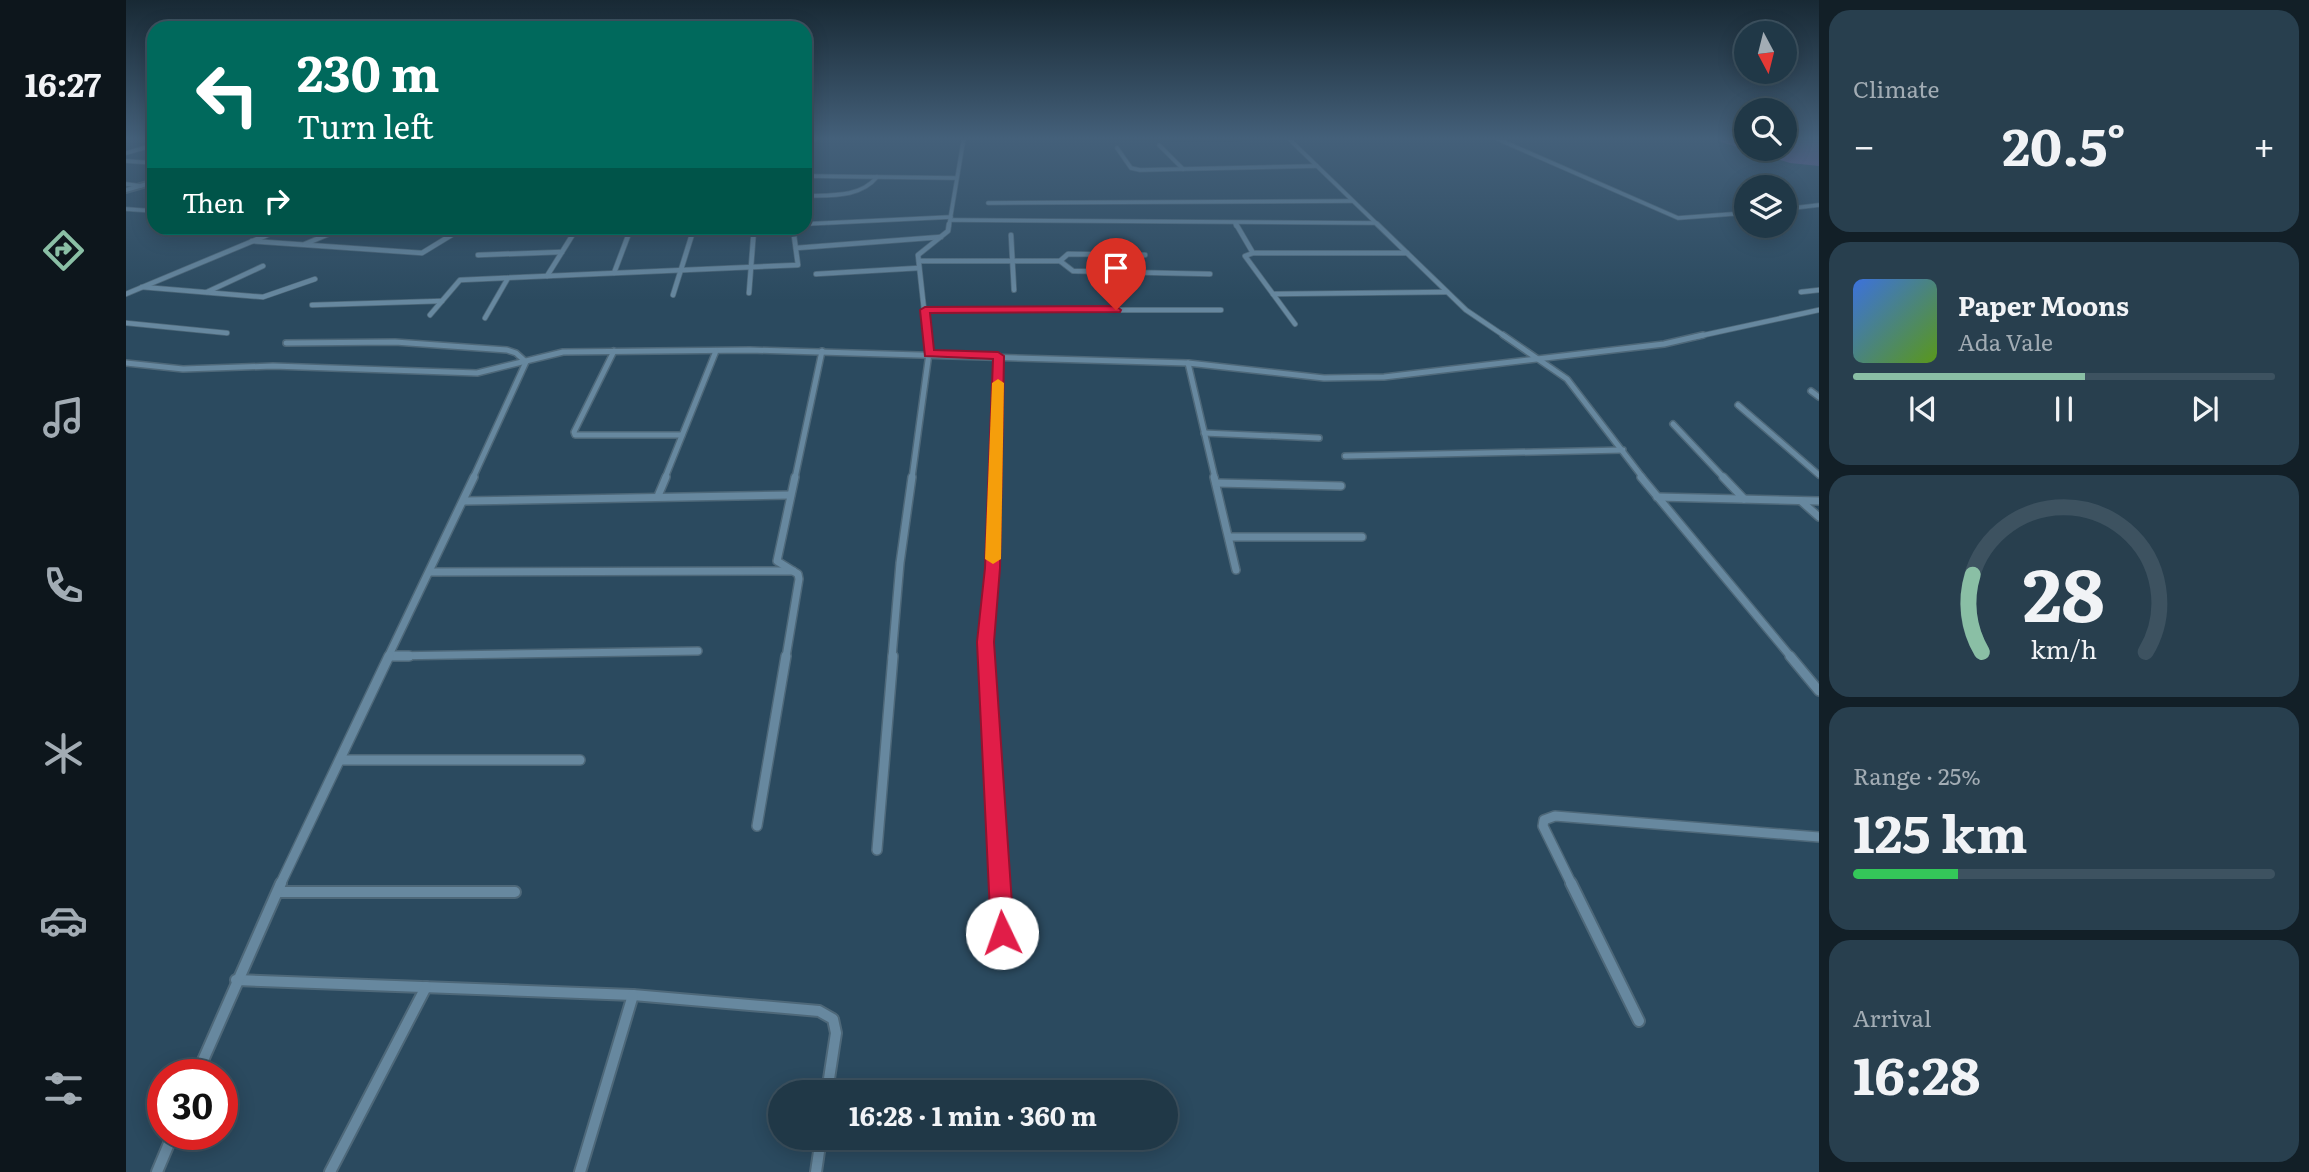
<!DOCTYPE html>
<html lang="en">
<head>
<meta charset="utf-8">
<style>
	:root { --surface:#203847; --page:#283f4e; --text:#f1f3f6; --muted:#a2acb4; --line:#3d5260; --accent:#8abfa5 }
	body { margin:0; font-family:Literata,serif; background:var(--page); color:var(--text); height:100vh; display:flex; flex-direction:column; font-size:26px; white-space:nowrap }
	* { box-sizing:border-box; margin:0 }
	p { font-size:23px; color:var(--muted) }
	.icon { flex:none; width:38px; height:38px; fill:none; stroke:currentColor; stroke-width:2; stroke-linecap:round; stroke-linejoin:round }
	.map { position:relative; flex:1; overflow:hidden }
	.panel { display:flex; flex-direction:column; gap:10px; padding:10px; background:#121f27; width:490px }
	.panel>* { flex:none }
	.hud { position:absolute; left:21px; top:21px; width:665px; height:214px; border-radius:21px; box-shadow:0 4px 18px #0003,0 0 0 2px var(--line); background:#00695c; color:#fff; overflow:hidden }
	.needle { width:46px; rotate:173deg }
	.tools { position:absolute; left:1608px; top:21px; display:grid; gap:14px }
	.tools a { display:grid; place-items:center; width:63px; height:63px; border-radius:50%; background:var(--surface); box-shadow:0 4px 18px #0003,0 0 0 2px var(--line); font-size:35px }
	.speed { position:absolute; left:21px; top:1059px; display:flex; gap:14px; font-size:35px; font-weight:700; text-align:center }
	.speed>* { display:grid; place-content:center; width:91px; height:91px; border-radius:50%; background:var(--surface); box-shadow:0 4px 18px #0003,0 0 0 2px var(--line); line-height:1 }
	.speed .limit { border:10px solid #d22; background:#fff; color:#111 }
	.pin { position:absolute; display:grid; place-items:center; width:60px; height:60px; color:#fff; margin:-72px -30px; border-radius:50% 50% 50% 0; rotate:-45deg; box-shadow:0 0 7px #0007 }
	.pin .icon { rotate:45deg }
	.me { position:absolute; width:77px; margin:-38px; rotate:357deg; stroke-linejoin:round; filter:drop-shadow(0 0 5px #0008) }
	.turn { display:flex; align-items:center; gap:24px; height:147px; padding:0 35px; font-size:32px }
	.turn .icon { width:91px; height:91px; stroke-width:2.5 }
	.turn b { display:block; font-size:49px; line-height:60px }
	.then { display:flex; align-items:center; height:66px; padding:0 35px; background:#0003; gap:14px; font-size:26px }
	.big { font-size:52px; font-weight:700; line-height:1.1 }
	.panel .tile { flex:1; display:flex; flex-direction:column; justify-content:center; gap:10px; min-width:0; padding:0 24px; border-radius:21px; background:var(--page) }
	.panel .dial { align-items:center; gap:0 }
	.dial svg { height:182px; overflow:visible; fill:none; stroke:var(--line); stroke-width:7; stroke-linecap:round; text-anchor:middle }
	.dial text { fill:var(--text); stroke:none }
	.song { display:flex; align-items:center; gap:21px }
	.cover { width:84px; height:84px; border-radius:10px; background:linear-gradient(135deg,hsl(220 70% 55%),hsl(90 70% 35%)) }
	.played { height:7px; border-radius:4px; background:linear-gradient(90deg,var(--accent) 55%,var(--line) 55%) }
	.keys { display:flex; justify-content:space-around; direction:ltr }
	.heat { display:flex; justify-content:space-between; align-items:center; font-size:38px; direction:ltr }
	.charge { height:10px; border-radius:5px; background:linear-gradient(90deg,#34c759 25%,var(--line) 0) }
	.trip { position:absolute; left:642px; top:1080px; width:410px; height:70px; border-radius:35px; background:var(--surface); box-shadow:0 4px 18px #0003,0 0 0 2px var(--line); font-weight:700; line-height:70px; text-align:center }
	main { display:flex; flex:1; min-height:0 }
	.dock { display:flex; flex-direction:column; width:126px; justify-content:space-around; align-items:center; background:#0d161c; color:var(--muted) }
	.dock .icon { width:49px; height:49px }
	.dock .on { color:var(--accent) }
	.dock b { font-size:32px; color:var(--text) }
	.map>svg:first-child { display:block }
</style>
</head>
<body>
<main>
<nav class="dock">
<b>16:27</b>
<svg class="icon on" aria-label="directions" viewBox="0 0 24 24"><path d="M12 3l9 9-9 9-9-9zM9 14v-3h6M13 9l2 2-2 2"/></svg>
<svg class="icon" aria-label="music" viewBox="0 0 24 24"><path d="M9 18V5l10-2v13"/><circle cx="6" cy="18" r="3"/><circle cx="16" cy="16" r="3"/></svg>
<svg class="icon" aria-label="phone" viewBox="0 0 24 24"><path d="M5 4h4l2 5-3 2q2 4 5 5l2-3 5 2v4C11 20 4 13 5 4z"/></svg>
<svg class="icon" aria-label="climate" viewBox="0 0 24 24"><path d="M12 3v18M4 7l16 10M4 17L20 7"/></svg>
<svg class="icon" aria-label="car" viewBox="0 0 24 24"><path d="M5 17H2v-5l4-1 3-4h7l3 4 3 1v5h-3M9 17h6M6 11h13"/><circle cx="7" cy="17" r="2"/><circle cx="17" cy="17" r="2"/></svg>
<svg class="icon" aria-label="filters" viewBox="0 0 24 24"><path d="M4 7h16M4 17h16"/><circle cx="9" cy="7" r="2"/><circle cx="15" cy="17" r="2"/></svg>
</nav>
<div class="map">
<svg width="1693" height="1172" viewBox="0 0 1693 1172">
	<rect width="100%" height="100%" fill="#2b4a5f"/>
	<polygon fill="#6e5797" points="1589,137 1620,137 1620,149 1659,149 1659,137 1693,137 1693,166 1664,163 1595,142"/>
	<polygon fill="#1f3933" points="930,137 1142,137 1145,139 1105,142 932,140"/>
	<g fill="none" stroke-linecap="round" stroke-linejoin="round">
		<defs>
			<g id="minor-far5">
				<polyline points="826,137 838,137"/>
				<polyline points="1161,137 1253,226"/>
				<polyline points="1367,137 1552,218 1620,213"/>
				<polyline points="679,144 693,137"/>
				<polyline points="1033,145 1057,169"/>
				<polyline points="991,148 1005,168 1014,170 1191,166"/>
				<polyline points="0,153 28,145"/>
				<polyline points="0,161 28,163"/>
				<polyline points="679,176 829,178"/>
				<polyline points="0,184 15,186"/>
				<path d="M 679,196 C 704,195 734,198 751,177"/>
				<polyline points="862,203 1226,201"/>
				<polyline points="0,209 28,211"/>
				<polyline points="1659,209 1693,205"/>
				<polyline points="825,220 1250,223"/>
				<polyline points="1109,223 1110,226"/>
				<polyline points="679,224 825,217"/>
				<polyline points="823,226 838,137"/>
			</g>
			<g id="minor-far4">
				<polyline points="1110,224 1127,253 1281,253"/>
				<polyline points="1251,224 1340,310 1380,337"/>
				<polyline points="885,235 888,290"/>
				<polyline points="126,241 296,253 337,228"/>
				<polyline points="179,244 217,228"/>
				<polyline points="670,248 815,237"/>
				<polyline points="1127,253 1119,256 1169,324"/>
				<polyline points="352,255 436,252"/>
				<polyline points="793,261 934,261 947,271 1084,274"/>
				<polyline points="934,261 942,254 1019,255"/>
				<polyline points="488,273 505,228"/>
				<polyline points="690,274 793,268"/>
				<polyline points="421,276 451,228"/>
				<polyline points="16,287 137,297 189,279"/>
				<polyline points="81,292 137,266"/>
				<polyline points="1675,292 1693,290"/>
				<polyline points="623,293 628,228"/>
				<polyline points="0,294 158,228"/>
				<polyline points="1147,294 1321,292"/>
				<polyline points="547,295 568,228"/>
				<polyline points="186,305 316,301"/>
				<polyline points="799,310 1095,310"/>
				<polyline points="304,315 334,280 672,265 667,228"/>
				<polyline points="359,318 382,278"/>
				<polyline points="0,323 101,333"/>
				<polyline points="801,337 792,255 822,231 823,224"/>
				<polyline points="1569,337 1693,310"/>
			</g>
			<g id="minor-far3">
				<polyline points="1377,335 1441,379 1517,478"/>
				<polyline points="160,343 269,342 381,350 390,353 400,362 347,478"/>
				<polyline points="488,351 448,432 449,435 556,435"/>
				<polyline points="0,363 57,369 147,366 351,373 437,352 624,350 1062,363 1198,378 1258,377 1538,344 1577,335"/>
				<polyline points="1062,363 1089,478"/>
				<polyline points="1685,391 1693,397"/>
				<polyline points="1612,405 1693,475"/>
				<polyline points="1547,424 1598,478"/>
				<polyline points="1078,433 1193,438"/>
				<polyline points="1219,456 1497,450"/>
				<polyline points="539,478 590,351"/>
				<polyline points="669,478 696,351"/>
				<polyline points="786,478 803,353 801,335"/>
				<polyline points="869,478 872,356"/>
			</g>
			<g id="minor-far2">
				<polyline points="1088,477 1110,570"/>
				<polyline points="1515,477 1665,657"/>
				<polyline points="1597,477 1618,499"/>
				<polyline points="1090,483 1215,486"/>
				<polyline points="532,496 540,477"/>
				<polyline points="1531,497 1693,501"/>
				<polyline points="339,501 664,495"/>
				<polyline points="1675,501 1693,517"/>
				<polyline points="1103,537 1236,537"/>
				<polyline points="305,572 667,571"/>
				<polyline points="265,656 572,651"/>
				<polyline points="262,657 348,477"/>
				<polyline points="660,657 673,579 672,574 651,561 669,477"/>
				<polyline points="766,657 774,563 786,477"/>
				<polyline points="860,657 859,642 867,568 869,477"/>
			</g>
			<g id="minor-far1">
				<polyline points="265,656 283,656"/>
				<polyline points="860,656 873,885"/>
				<polyline points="1664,656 1693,691"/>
				<polyline points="215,760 454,760"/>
				<polyline points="631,826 660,656"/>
				<polyline points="751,850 767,656"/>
				<polyline points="154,885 263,656"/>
				<polyline points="1446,885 1417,826 1418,820 1429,816 1693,837"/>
			</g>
			<g id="minor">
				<polyline points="873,883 877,957"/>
				<polyline points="1445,883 1513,1021"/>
				<polyline points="152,892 389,892"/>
				<polyline points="110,980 507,995 693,1011 707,1019 710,1033 701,1092"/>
				<polyline points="71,1074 155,883"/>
				<polyline points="31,1172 47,1134"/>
				<polyline points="204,1172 300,987"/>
				<polyline points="454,1172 507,995"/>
				<polyline points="690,1172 695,1138"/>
			</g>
			<polygon id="tertiary" points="28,180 28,184 0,192 0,188"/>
		</defs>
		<use href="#minor-far5" stroke="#4e6879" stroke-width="5"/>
		<use href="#minor-far4" stroke="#4e6879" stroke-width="6"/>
		<use href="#minor-far3" stroke="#4e6879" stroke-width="8"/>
		<use href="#minor-far2" stroke="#4e6879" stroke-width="10"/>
		<use href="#minor-far1" stroke="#4e6879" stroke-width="12"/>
		<use href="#minor" stroke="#4e6879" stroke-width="14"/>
		<use href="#tertiary" stroke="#4e6879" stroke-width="4"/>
		<use href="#minor-far5" stroke="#67889f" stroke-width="3.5"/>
		<use href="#minor-far4" stroke="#67889f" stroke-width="4.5"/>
		<use href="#minor-far3" stroke="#67889f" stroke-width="5"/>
		<use href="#minor-far2" stroke="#67889f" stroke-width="7"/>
		<use href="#minor-far1" stroke="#67889f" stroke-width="9"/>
		<use href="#minor" stroke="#67889f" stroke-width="10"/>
		<use href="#tertiary" fill="#67889f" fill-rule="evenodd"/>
	</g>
	<linearGradient id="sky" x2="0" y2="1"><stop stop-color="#182934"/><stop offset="0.46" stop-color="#44607a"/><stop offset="1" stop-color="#44607a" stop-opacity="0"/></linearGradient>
	<rect width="1693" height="301" fill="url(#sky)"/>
	<polygon fill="#e11d48" stroke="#92132f" stroke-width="2" points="990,306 995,310 994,312 804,313 808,350 872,352 878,356 874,568 868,642 888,933 884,940 876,943 868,940 865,933 851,642 859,568 867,359 799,356 794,310 799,307"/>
	<polygon fill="#f59e0b" points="872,379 878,383 875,559 867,564 859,559 866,383"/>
</svg>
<div class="tools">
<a><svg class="needle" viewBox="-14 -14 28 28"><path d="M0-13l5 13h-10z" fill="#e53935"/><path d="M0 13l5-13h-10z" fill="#a2acb4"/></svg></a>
<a><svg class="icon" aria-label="search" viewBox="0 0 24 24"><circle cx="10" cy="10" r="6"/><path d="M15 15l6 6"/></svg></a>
<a><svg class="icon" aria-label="layers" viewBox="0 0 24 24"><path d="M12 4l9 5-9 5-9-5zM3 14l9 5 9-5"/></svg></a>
</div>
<div class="speed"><div class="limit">30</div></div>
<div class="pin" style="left:990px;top:310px;background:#d93025"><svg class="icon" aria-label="arrive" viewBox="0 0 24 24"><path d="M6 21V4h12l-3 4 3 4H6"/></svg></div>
<svg class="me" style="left:876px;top:933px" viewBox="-20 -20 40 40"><circle r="19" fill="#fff"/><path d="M0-13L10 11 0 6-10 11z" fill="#e11d48"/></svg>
<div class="trip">16:28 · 1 min · 360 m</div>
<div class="hud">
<div class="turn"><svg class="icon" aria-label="left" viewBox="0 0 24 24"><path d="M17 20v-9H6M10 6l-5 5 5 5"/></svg><div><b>230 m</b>Turn left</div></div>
<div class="then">Then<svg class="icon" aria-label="right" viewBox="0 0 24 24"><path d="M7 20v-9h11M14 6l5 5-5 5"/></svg></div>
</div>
</div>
<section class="panel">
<div class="tile"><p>Climate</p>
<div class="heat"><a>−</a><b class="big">20.5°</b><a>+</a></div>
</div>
<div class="tile">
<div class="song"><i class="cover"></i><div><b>Paper Moons</b><p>Ada Vale</p></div></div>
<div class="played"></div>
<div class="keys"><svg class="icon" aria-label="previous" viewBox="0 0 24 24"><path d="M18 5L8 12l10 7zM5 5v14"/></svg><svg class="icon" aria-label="pause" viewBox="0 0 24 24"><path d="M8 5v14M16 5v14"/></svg><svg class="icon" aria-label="next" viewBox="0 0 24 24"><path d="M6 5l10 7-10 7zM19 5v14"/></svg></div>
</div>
<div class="tile dial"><svg viewBox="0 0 100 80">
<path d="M14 69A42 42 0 1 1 86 69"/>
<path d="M14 69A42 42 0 0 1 10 35" stroke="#8abfa5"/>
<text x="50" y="56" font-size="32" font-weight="700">28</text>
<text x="50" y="72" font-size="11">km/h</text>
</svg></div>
<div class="tile"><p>Range · 25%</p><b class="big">125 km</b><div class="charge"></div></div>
<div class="tile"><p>Arrival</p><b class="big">16:28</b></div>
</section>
</main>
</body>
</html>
